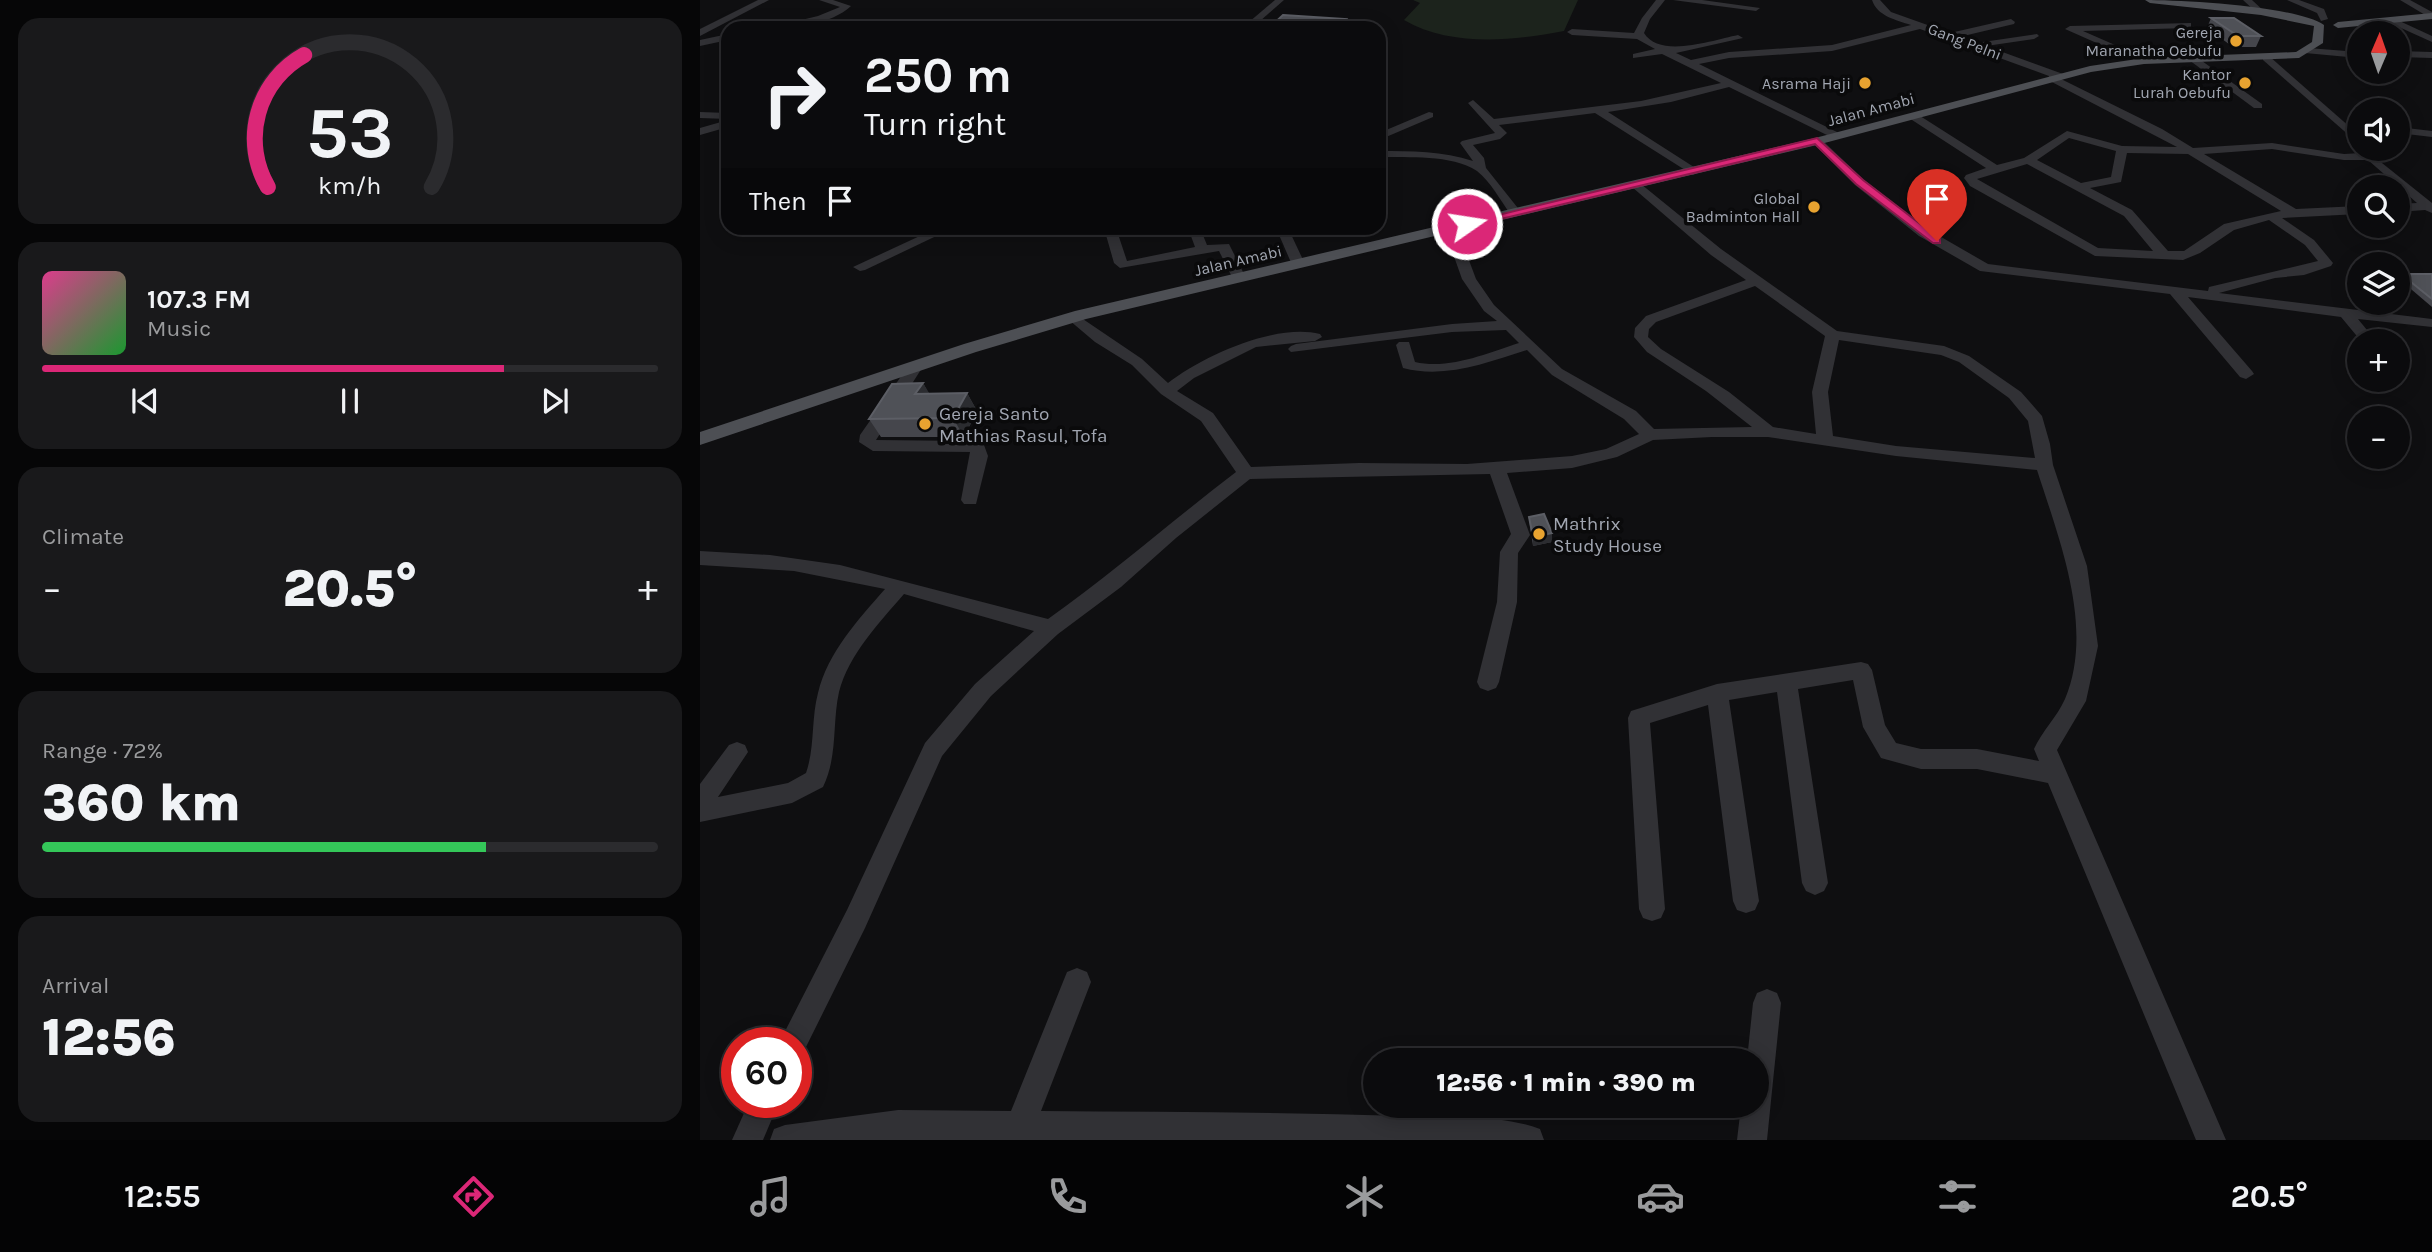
<!DOCTYPE html>
<html lang="en">
<head>
<meta charset="utf-8">
<style>
	:root { --surface:#0b0b0d; --page:#19191b; --text:#f1f3f6; --muted:#9a9b9d; --line:#2b2b2e; --accent:#db2777 }
	body { margin:0; font-family:Karla,sans-serif; background:var(--page); color:var(--text); height:100vh; display:flex; flex-direction:column; font-size:26px; white-space:nowrap }
	* { box-sizing:border-box; margin:0 }
	p { font-size:23px; color:var(--muted) }
	.icon { flex:none; width:38px; height:38px; fill:none; stroke:currentColor; stroke-width:2; stroke-linecap:round; stroke-linejoin:round }
	.map { position:relative; flex:1; overflow:hidden }
	.drawer { display:flex; flex-direction:column; gap:18px; padding:18px; background:#060607; width:700px }
	.drawer>* { flex:none }
	.hud { position:absolute; left:21px; top:21px; width:665px; height:214px; border-radius:21px; box-shadow:0 4px 18px #0003,0 0 0 2px var(--line); background:#0b0b0d; color:var(--text); overflow:hidden }
	.needle { width:46px; rotate:2deg }
	.tools { position:absolute; left:1647px; top:21px; display:grid; gap:14px }
	.tools a { display:grid; place-items:center; width:63px; height:63px; border-radius:50%; background:var(--surface); box-shadow:0 4px 18px #0003,0 0 0 2px var(--line); font-size:35px }
	.speed { position:absolute; left:21px; top:1027px; display:flex; gap:14px; font-size:35px; font-weight:700; text-align:center }
	.speed>* { display:grid; place-content:center; width:91px; height:91px; border-radius:50%; background:var(--surface); box-shadow:0 4px 18px #0003,0 0 0 2px var(--line); line-height:1 }
	.speed .limit { border:10px solid #d22; background:#fff; color:#111 }
	.pin { position:absolute; display:grid; place-items:center; width:60px; height:60px; color:#fff; margin:-72px -30px; border-radius:50% 50% 50% 0; rotate:-45deg; box-shadow:0 0 7px #0007 }
	.pin .icon { rotate:45deg }
	.me { position:absolute; width:77px; margin:-38px; rotate:77deg; stroke-linejoin:round; filter:drop-shadow(0 0 5px #0008) }
	.turn { display:flex; align-items:center; gap:24px; height:147px; padding:0 28px; font-size:32px }
	.turn .icon { width:91px; height:91px; stroke-width:2.5 }
	.turn b { display:block; font-size:49px; line-height:60px }
	.then { display:flex; align-items:center; height:66px; padding:0 28px; background:#0003; gap:14px; font-size:26px }
	.big { font-size:52px; font-weight:800; line-height:1.1 }
	.drawer .widget { flex:1; display:flex; flex-direction:column; justify-content:center; gap:10px; min-width:0; padding:0 24px; border-radius:21px; background:var(--page) }
	.drawer .dial { align-items:center; gap:0 }
	.dial svg { height:182px; overflow:visible; fill:none; stroke:var(--line); stroke-width:7; stroke-linecap:round; text-anchor:middle }
	.dial text { fill:var(--text); stroke:none }
	.song { display:flex; align-items:center; gap:21px }
	.cover { width:84px; height:84px; border-radius:10px; background:linear-gradient(135deg,hsl(330 70% 55%),hsl(130 70% 35%)) }
	.played { height:7px; border-radius:4px; background:linear-gradient(90deg,var(--accent) 75%,var(--line) 75%) }
	.keys { display:flex; justify-content:space-around; direction:ltr }
	.heat { display:flex; justify-content:space-between; align-items:center; font-size:38px; direction:ltr }
	.charge { height:10px; border-radius:5px; background:linear-gradient(90deg,#34c759 72%,var(--line) 0) }
	.trip { position:absolute; left:663px; top:1048px; width:406px; height:70px; border-radius:35px; background:var(--surface); box-shadow:0 4px 18px #0003,0 0 0 2px var(--line); font-weight:800; line-height:70px; text-align:center }
	.dock { display:flex; height:112px; justify-content:space-around; align-items:center; background:#040405; color:var(--muted) }
	.dock .icon { width:49px; height:49px }
	.dock .active { color:var(--accent) }
	.dock b { font-size:32px; color:var(--text) }
	main { display:flex; flex:1; min-height:0 }
	.map>svg:first-child { display:block }
</style>
</head>
<body>
<main>
<section class="drawer">
<div class="widget dial"><svg viewBox="0 0 100 80">
<path d="M14 69A42 42 0 1 1 86 69"/>
<path d="M14 69A42 42 0 0 1 30 11" stroke="#db2777"/>
<text x="50" y="56" font-size="32" font-weight="700">53</text>
<text x="50" y="72" font-size="11">km/h</text>
</svg></div>
<div class="widget">
<div class="song"><i class="cover"></i><div><b>107.3 FM</b><p>Music</p></div></div>
<div class="played"></div>
<div class="keys"><svg class="icon" aria-label="previous" viewBox="0 0 24 24"><path d="M18 5L8 12l10 7zM5 5v14"/></svg><svg class="icon" aria-label="pause" viewBox="0 0 24 24"><path d="M8 5v14M16 5v14"/></svg><svg class="icon" aria-label="next" viewBox="0 0 24 24"><path d="M6 5l10 7-10 7zM19 5v14"/></svg></div>
</div>
<div class="widget"><p>Climate</p>
<div class="heat"><a>−</a><b class="big">20.5°</b><a>+</a></div>
</div>
<div class="widget"><p>Range · 72%</p><b class="big">360 km</b><div class="charge"></div></div>
<div class="widget"><p>Arrival</p><b class="big">12:56</b></div>
</section>
<div class="map">
<svg width="1732" height="1140" viewBox="0 0 1732 1140">
	<rect width="100%" height="100%" fill="#0f0f11"/>
	<path fill="#1c231c" d="M 713,0 L 878,0 L 864,31 C 813,41 750,47 704,20 L 720,3 Z"/>
	<g fill="none" stroke-linecap="round" stroke-linejoin="round">
		<g fill="#313135" fill-rule="evenodd">
			<polygon points="58,0 69,0 0,36 0,29"/>
			<path d="M 119,0 L 133,0 L 151,6 C 130,25 96,28 68,28 L 118,16 L 140,7 Z"/>
			<polygon points="575,0 584,0 552,28 542,28"/>
			<path d="M 956,0 L 965,0 L 950,19 L 944,33 C 960,59 1013,40 1038,35 L 1043,38 L 976,53 L 991,60 L 1029,52 L 1132,45 L 1211,25 C 1196,20 1177,16 1172,0 L 1180,0 L 1191,12 L 1250,33 L 1311,19 L 1315,22 L 1314,24 L 1259,37 L 1276,43 L 1337,34 L 1339,36 L 1334,39 L 1286,46 L 1363,74 L 1361,79 L 1462,129 L 1493,148 L 1572,143 L 1644,154 L 1662,153 L 1660,149 L 1671,149 L 1682,163 L 1732,203 L 1732,213 L 1725,210 L 1698,212 L 1698,204 L 1717,203 L 1668,160 L 1644,160 L 1572,149 L 1504,154 L 1596,209 L 1659,206 L 1659,214 L 1582,218 L 1614,240 L 1633,263 L 1631,266 L 1604,275 L 1575,278 L 1519,293 L 1732,319 L 1732,327 L 1658,319 L 1676,341 L 1661,341 L 1641,317 L 1488,297 L 1552,371 L 1554,374 L 1546,379 L 1540,377 L 1470,294 L 1280,271 L 1219,236 L 1155,185 L 1113,143 L 1113,139 L 1121,139 L 1163,179 L 1229,230 L 1288,264 L 1508,291 L 1509,287 L 1618,261 L 1605,245 L 1569,220 L 1534,230 L 1500,253 L 1483,260 L 1395,256 L 1270,186 L 1264,178 L 1266,175 L 1286,168 L 1209,118 L 1209,114 L 1217,114 L 1297,165 L 1324,158 L 1367,131 L 1422,146 L 1477,147 L 1348,80 L 1349,76 L 1220,29 L 1132,51 L 1029,58 L 999,64 L 1141,134 L 1141,138 L 1133,138 L 1029,87 L 971,102 L 908,112 L 997,169 L 997,173 L 993,175 L 895,113 L 799,125 L 807,133 L 800,139 L 773,145 L 784,158 L 786,168 L 821,212 L 815,216 L 811,215 C 800,200 791,182 777,171 C 751,154 708,158 679,157 L 679,151 C 711,151 743,151 773,161 L 760,143 L 762,141 L 795,133 L 768,103 L 773,100 L 794,119 L 941,101 L 1021,83 L 962,54 L 933,58 L 933,54 L 955,49 L 937,39 L 872,35 L 867,32 L 872,29 L 934,33 L 942,18 ZM 1369,138 L 1416,151 L 1411,177 L 1381,183 L 1337,160 ZM 1427,153 L 1488,154 L 1581,211 L 1524,224 L 1484,251 L 1468,251 L 1432,210 L 1390,188 L 1421,182 ZM 1327,164 L 1424,216 L 1453,251 L 1398,248 L 1277,179 Z"/>
			<polygon points="973,0 1002,0 1060,8 1056,11"/>
			<polygon points="1543,0 1552,0 1565,12 1558,14"/>
			<polygon points="1587,0 1599,0 1624,9 1628,19 1621,21 1617,13"/>
			<polygon points="1700,0 1710,0 1732,12 1732,19"/>
			<polygon points="1693,18 1732,36 1732,42 1690,23 1689,21"/>
			<polygon points="1491,23 1491,27 1488,28 1383,31 1447,59 1449,61 1444,64 1365,29 1370,26"/>
			<polygon points="28,34 28,40 0,46 0,40"/>
			<polygon points="1608,48 1659,52 1659,58 1605,53 1605,49"/>
			<polygon points="1698,51 1732,52 1732,58 1698,57"/>
			<polygon points="1489,56 1495,56 1562,104 1562,108 1554,108 1489,60"/>
			<polygon points="1563,56 1569,56 1659,135 1659,144 1563,60"/>
			<polygon points="0,112 28,113 28,119 0,118"/>
			<polygon points="729,112 733,113 733,117 679,140 679,133"/>
			<polygon points="28,120 28,127 0,135 0,128"/>
			<polygon points="1698,127 1732,131 1732,137 1698,133"/>
			<path d="M 936,180 L 1021,249 L 1137,331 L 1244,346 L 1269,356 L 1321,392 L 1342,416 L 1350,444 L 1353,465 L 1387,566 L 1398,646 L 1386,701 L 1357,750 L 1526,1140 L 1496,1140 L 1348,783 L 1277,769 L 1221,769 L 1181,758 L 1163,727 L 1153,680 L 1098,689 L 1128,883 L 1124,891 L 1115,895 L 1106,891 L 1102,883 L 1077,692 L 1029,700 L 1059,901 L 1055,910 L 1046,913 L 1037,910 L 1033,901 L 1008,705 L 950,723 L 965,909 L 961,918 L 952,921 L 943,918 L 939,909 L 928,718 L 931,711 L 1017,684 L 1161,662 L 1168,664 L 1172,670 L 1185,725 L 1196,743 L 1221,749 L 1277,749 L 1339,761 L 1334,749 C 1342,731 1357,717 1365,699 C 1395,628 1359,539 1337,470 L 1196,456 L 1068,437 L 1012,437 L 953,440 L 917,457 L 872,468 L 807,473 L 830,535 L 818,553 L 817,602 L 799,682 L 796,688 L 788,691 L 780,688 L 777,682 L 797,602 L 800,552 L 811,534 L 790,474 L 550,479 L 476,538 L 421,587 L 358,634 L 291,696 L 242,756 L 165,928 L 103,1053 L 96,1056 L 96,1043 L 79,1043 L 147,910 L 225,743 L 275,684 L 334,631 L 204,594 C 179,623 149,654 139,692 C 132,724 138,756 123,787 L 92,803 L 0,822 L 0,784 L 29,745 L 37,742 L 45,745 L 48,752 L 18,797 L 88,783 L 106,773 C 115,747 111,719 118,693 C 128,652 158,620 185,589 L 94,571 L 0,565 L 0,551 L 70,555 L 140,565 L 348,619 C 413,573 473,520 536,472 L 501,421 L 461,394 L 432,365 L 395,342 L 369,320 L 367,317 L 369,314 L 374,313 L 442,359 L 468,383 C 503,356 575,323 620,334 L 622,337 L 615,341 L 556,347 L 494,378 L 477,391 L 513,413 L 551,467 L 659,463 L 767,464 L 872,456 L 906,449 L 939,434 L 924,419 L 852,375 L 827,350 C 786,363 745,379 703,368 L 696,345 L 699,342 L 709,342 L 715,362 C 749,370 788,353 819,343 L 806,330 L 752,332 L 591,352 L 588,349 L 591,346 L 596,344 L 752,324 L 797,321 L 784,311 L 762,279 L 751,248 L 736,230 L 742,226 L 747,227 L 764,247 L 776,279 L 794,305 L 862,369 L 936,411 L 954,429 L 1052,427 L 1006,391 L 947,352 L 934,337 L 935,328 L 946,316 L 1046,280 L 1011,255 L 932,187 L 930,184 ZM 1055,286 L 1125,336 L 1112,392 L 1116,434 L 1073,427 L 1029,392 L 961,349 L 948,337 L 949,329 L 956,322 ZM 1139,340 L 1241,355 L 1259,362 L 1309,398 L 1328,421 L 1335,458 L 1196,446 L 1133,436 L 1128,392 Z"/>
			<polygon points="237,228 253,228 165,270 160,271 153,267"/>
			<polygon points="404,228 416,228 427,261 495,247 488,228 500,228 507,245 529,244 546,278 539,282 534,281 519,251 420,268 414,263"/>
			<polygon points="576,228 588,228 605,264 603,267 593,267"/>
			<polygon points="214,363 222,368 176,440 267,441 284,445 288,456 276,504 264,504 261,500 270,452 173,451 159,442 160,435 209,365"/>
			<path d="M 377,968 L 387,972 L 391,982 L 341,1111 C 461,1112 582,1112 703,1116 C 744,1118 801,1114 840,1129 L 844,1140 L 70,1140 L 74,1129 L 85,1125 L 198,1110 L 311,1111 L 367,972 Z"/>
			<polygon points="1067,989 1077,993 1081,1003 1067,1140 1037,1140 1041,1106 1057,1106 1057,1060 1047,1060 1053,1003 1057,993"/>
			<polygon points="49,1102 79,1102 63,1140 32,1140"/>
		</g>
		<g fill="#4d4f54" fill-rule="evenodd">
			<path d="M 1445,0 C 1482,0 1597,6 1624,25 L 1623,43 L 1599,58 L 1444,64 L 1391,72 L 1117,145 L 386,319 L 276,352 L 0,445 L 0,432 L 264,344 L 375,311 L 1115,138 L 1390,66 L 1444,58 L 1596,52 L 1612,42 L 1614,26 L 1561,15 L 1450,3 Z"/>
			<polygon points="1732,13 1732,19 1638,28 1633,25 1638,22"/>
		</g>
	</g>
	<g fill="#45464c">
		<polygon points="1511,18 1561,36 1556,47 1533,47 1507,28"/>
		<polygon points="1701,274 1732,274 1732,307 1698,278"/>
		<polygon points="223,383 229,394 267,393 277,411 264,437 181,437 169,419"/>
		<polygon points="829,517 852,533 852,542 833,546 830,526"/>
	</g>
	<g fill="#2b2c30">
		<polygon points="646,19 647,26 645,28 637,28"/>
		<polygon points="283,21 286,28 273,28"/>
		<polygon points="223,383 234,401 215,394"/>
		<polygon points="267,393 277,411 264,437 253,418"/>
		<polygon points="852,533 852,542 833,546 833,537"/>
	</g>
	<g fill="#4f5157" stroke="#5c5e65" stroke-width="2">
		<polygon points="583,15 646,19 637,28 569,28"/>
		<polygon points="1511,18 1534,18 1561,36 1538,36"/>
		<polygon points="283,21 273,28 235,28 243,22"/>
		<polygon points="1701,274 1732,274 1732,299"/>
		<polygon points="223,383 215,394 267,393 253,418 169,419 192,384"/>
		<polygon points="844,514 852,533 833,537 829,517"/>
	</g>
	<polygon fill="#db2777" stroke="#8e194d" stroke-width="2" points="1117,138 1163,180 1240,239 1240,243 1233,243 1156,184 1115,144 767,227 761,224"/>
	<g fill="#e8a330" stroke="#0a0a0b" stroke-width="2.5">
		<circle cx="1536" cy="41" r="7"/>
		<circle cx="1165" cy="83" r="7"/>
		<circle cx="1545" cy="83" r="7"/>
		<circle cx="1114" cy="207" r="7"/>
		<circle cx="225" cy="424" r="7"/>
		<circle cx="839" cy="534" r="7"/>
	</g>
	<g text-anchor="middle" stroke-width="7" stroke-linejoin="round" paint-order="stroke">
		<g font-size="16" fill="#a1a6b1" stroke="#0a0a0b" text-anchor="end">
			<text x="1522" y="38">Gereja<tspan x="1522" dy="18">Maranatha Oebufu</tspan></text>
			<text x="1531" y="80">Kantor<tspan x="1531" dy="18">Lurah Oebufu</tspan></text>
			<text x="1151" y="89">Asrama Haji</text>
			<text x="1100" y="204">Global<tspan x="1100" dy="18">Badminton Hall</tspan></text>
		</g>
		<g font-size="16" fill="#a1a6b1" stroke="#0a0a0b">
			<text transform="translate(1265 41) rotate(21)" y="6">Gang Pelni</text>
			<text transform="translate(1171 109) rotate(-15)" y="6">Jalan Amabi</text>
			<text transform="translate(538 260) rotate(-13)" y="6">Jalan Amabi</text>
		</g>
		<g font-size="19" fill="#a1a6b1" stroke="#0a0a0b" text-anchor="start">
			<text x="239" y="420">Gereja Santo<tspan x="239" dy="22">Mathias Rasul, Tofa</tspan></text>
			<text x="853" y="530">Mathrix<tspan x="853" dy="22">Study House</tspan></text>
		</g>
	</g>
</svg>
<div class="tools">
<a><svg class="needle" viewBox="-14 -14 28 28"><path d="M0-13l5 13h-10z" fill="#e53935"/><path d="M0 13l5-13h-10z" fill="#9a9b9d"/></svg></a>
<a><svg class="icon" aria-label="sound" viewBox="0 0 24 24"><path d="M4 9h4l5-4v14l-5-4H4zM17 9q2 3 0 6"/></svg></a>
<a><svg class="icon" aria-label="search" viewBox="0 0 24 24"><circle cx="10" cy="10" r="6"/><path d="M15 15l6 6"/></svg></a>
<a><svg class="icon" aria-label="layers" viewBox="0 0 24 24"><path d="M12 4l9 5-9 5-9-5zM3 14l9 5 9-5"/></svg></a>
<a>+</a>
<a>−</a>
</div>
<div class="speed"><div class="limit">60</div></div>
<div class="pin" style="left:1237px;top:241px;background:#d93025"><svg class="icon" aria-label="arrive" viewBox="0 0 24 24"><path d="M6 21V4h12l-3 4 3 4H6"/></svg></div>
<svg class="me" style="left:767px;top:224px" viewBox="-20 -20 40 40"><circle r="17" fill="#db2777" stroke="#fff" stroke-width="3"/><path d="M0-11L8 9 0 5-8 9z" fill="#fff"/></svg>
<div class="trip">12:56 · 1 min · 390 m</div>
<div class="hud">
<div class="turn"><svg class="icon" aria-label="right" viewBox="0 0 24 24"><path d="M7 20v-9h11M14 6l5 5-5 5"/></svg><div><b>250 m</b>Turn right</div></div>
<div class="then">Then<svg class="icon" aria-label="arrive" viewBox="0 0 24 24"><path d="M6 21V4h12l-3 4 3 4H6"/></svg></div>
</div>
</div>
</main>
<nav class="dock">
<b>12:55</b>
<svg class="icon active" aria-label="directions" viewBox="0 0 24 24"><path d="M12 3l9 9-9 9-9-9zM9 14v-3h6M13 9l2 2-2 2"/></svg>
<svg class="icon" aria-label="music" viewBox="0 0 24 24"><path d="M9 18V5l10-2v13"/><circle cx="6" cy="18" r="3"/><circle cx="16" cy="16" r="3"/></svg>
<svg class="icon" aria-label="phone" viewBox="0 0 24 24"><path d="M5 4h4l2 5-3 2q2 4 5 5l2-3 5 2v4C11 20 4 13 5 4z"/></svg>
<svg class="icon" aria-label="climate" viewBox="0 0 24 24"><path d="M12 3v18M4 7l16 10M4 17L20 7"/></svg>
<svg class="icon" aria-label="car" viewBox="0 0 24 24"><path d="M5 17H2v-5l4-1 3-4h7l3 4 3 1v5h-3M9 17h6M6 11h13"/><circle cx="7" cy="17" r="2"/><circle cx="17" cy="17" r="2"/></svg>
<svg class="icon" aria-label="filters" viewBox="0 0 24 24"><path d="M4 7h16M4 17h16"/><circle cx="9" cy="7" r="2"/><circle cx="15" cy="17" r="2"/></svg>
<b>20.5°</b>
</nav>
</body>
</html>
